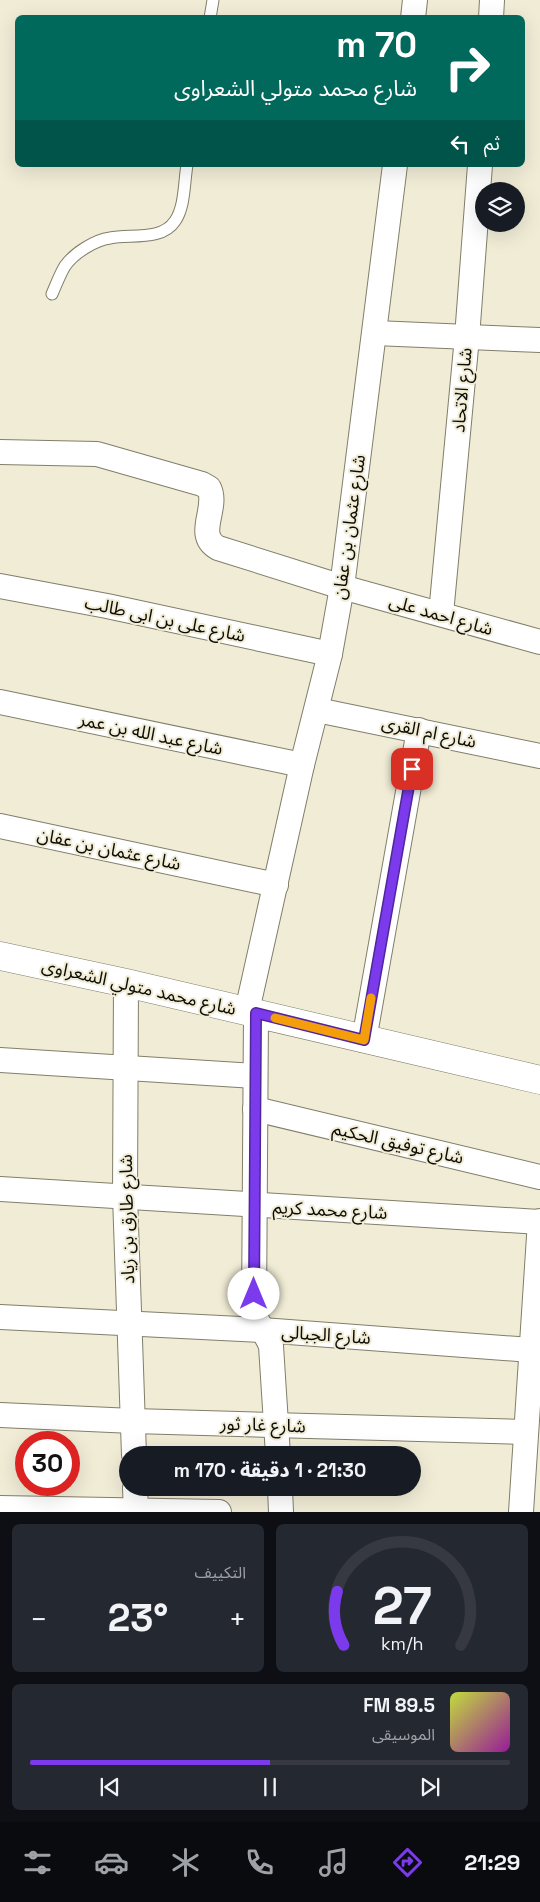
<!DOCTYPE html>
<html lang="ar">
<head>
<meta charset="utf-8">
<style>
	:root { --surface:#171b24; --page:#242831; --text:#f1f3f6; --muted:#9ea1a6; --line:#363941; --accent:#7c3aed }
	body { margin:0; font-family:"Space Grotesk","Noto Sans Arabic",sans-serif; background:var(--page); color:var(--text); direction:rtl; height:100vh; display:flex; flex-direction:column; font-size:19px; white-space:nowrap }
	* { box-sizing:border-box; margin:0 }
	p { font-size:16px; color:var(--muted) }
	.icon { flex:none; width:28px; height:28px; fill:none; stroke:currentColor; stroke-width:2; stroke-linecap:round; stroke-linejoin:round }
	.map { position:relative; height:1512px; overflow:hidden; direction:ltr }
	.details { display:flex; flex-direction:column; gap:12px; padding:12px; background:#0d0f14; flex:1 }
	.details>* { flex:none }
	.top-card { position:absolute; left:15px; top:15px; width:510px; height:152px; border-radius:8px; box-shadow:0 5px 20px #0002; direction:rtl; background:#00695c; color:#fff; overflow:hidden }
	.buttons { position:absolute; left:475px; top:182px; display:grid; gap:10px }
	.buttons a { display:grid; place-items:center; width:50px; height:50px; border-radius:50%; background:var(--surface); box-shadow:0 5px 20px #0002; font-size:25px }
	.speed { position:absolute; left:15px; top:1431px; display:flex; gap:10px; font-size:25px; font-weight:700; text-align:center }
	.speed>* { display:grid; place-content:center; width:65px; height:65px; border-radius:50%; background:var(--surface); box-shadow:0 5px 20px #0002; line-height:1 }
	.speed .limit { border:8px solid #d22; background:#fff; color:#111 }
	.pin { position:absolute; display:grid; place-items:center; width:42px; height:42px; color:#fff; margin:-21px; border-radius:10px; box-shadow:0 2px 8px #0006 }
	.me { position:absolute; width:55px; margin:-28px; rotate:0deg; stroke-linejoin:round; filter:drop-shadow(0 0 4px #0008) }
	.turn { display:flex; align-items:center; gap:18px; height:105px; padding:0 25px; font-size:22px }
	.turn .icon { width:65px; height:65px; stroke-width:2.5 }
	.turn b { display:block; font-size:35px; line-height:42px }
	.then { display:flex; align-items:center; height:48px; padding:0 25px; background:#0003; gap:10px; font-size:19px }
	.big { font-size:38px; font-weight:800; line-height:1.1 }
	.details .card { flex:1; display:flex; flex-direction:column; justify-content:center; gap:8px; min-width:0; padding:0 18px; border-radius:8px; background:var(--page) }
	.details .dial { align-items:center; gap:0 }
	.dial svg { height:130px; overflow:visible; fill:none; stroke:var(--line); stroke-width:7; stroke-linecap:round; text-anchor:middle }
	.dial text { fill:var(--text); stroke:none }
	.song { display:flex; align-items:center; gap:15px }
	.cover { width:60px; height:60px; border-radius:8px; background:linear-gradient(135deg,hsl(70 70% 55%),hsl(300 70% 35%)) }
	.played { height:5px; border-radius:2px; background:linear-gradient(90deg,var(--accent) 50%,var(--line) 50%) }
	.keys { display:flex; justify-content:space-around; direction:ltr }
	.heat { display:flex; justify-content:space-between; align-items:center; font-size:28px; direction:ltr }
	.details .tiles { flex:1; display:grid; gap:12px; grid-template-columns:1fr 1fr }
	.card:last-child { grid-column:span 2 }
	.trip { position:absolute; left:119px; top:1446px; width:302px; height:50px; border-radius:25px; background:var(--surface); box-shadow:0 5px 20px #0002; font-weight:800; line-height:50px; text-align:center; direction:rtl }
	.tabs { display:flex; height:80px; justify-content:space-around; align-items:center; background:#090b0e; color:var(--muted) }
	.tabs .icon { width:35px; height:35px }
	.tabs .on { color:var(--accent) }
	.tabs b { font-size:22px; color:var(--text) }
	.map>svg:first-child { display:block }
</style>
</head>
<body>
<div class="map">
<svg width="540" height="1512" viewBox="0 0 540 1512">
	<rect width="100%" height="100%" fill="#f0ecd6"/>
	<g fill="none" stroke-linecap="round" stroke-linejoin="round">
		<defs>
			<g id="lane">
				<polyline points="210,18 213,0"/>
				<path d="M 52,294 C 56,285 60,274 65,266 C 74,253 95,240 110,238 C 131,234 162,241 175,221 C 185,207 184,182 187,165"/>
			</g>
			<g id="street">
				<polyline points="413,18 415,0"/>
				<polyline points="491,18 492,0"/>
				<polyline points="375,333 540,340"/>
				<path d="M 0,452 L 97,454 L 202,484 L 209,488 C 219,508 194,535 218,548 L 342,587 L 540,642"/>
				<polyline points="0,586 107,606 330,654"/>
				<polyline points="441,614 467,337 480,165"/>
				<polyline points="0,702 302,765"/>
				<polyline points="317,710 540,756"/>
				<polyline points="0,826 276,885"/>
				<polyline points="126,983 125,1196 134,1455"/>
				<polyline points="247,1011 302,765 330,654 342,587 395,165"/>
				<path d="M 256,1013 L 254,1311 C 257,1325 266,1333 271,1346 L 278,1455"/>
				<polyline points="364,1040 419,730"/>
				<polyline points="0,1060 255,1076"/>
				<polyline points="255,1109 540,1177"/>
				<polyline points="0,1189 540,1222"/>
				<polyline points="0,1317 262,1330 531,1350"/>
				<polyline points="0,1415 133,1421 526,1432"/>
				<polyline points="135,1488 136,1512"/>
				<polyline points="280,1488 281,1512"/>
				<polyline points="0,1508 219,1512"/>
				<polyline points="521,1512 540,1221"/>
			</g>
			<polyline id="secondary" points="0,956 126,983 540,1080"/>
		</defs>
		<use href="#lane" stroke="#817e6a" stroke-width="13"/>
		<use href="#street" stroke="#817e6a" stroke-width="26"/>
		<use href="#secondary" stroke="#817e6a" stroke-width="29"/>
		<use href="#lane" stroke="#fff" stroke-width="11"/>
		<use href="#street" stroke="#fff" stroke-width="24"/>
		<use href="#secondary" stroke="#fff" stroke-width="28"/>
	</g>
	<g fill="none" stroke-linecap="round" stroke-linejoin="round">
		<defs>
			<polyline id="route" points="254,1294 256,1013 364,1040 412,769"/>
		</defs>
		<use href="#route" stroke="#51269a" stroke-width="12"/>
		<use href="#route" stroke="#7c3aed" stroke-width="9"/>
		<polyline stroke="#f59e0b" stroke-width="9" points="275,1018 364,1040 371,998"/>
	</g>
	<g text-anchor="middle" stroke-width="4" stroke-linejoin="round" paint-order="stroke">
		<g font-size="18" fill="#0d0c05" stroke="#f0ecd6">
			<text transform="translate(462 390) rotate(-85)" y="6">شارع الاتحاد</text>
			<text transform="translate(349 527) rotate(-82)" y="6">شارع عثمان بن عفان</text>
			<text transform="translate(441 615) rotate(16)" y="6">شارع احمد على</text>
			<text transform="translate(165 619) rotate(12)" y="6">شارع على بن ابى طالب</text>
			<text transform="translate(429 732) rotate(12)" y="6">شارع ام القرى</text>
			<text transform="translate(151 734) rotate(12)" y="6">شارع عبد الله بن عمر</text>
			<text transform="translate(109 849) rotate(12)" y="6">شارع عثمان بن عفان</text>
			<text transform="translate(139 987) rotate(13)" y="6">شارع محمد متولي الشعراوى</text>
			<text transform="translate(398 1143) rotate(13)" y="6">شارع توفيق الحكيم</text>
			<text transform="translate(330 1210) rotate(3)" y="6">شارع محمد كريم</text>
			<text transform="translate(127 1219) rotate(-91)" y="6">شارع طارق بن زياد</text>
			<text transform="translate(326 1335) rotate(4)" y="6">شارع الجبالى</text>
			<text transform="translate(263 1425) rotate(2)" y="6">شارع غار ثور</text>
		</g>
	</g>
</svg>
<div class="buttons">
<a><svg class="icon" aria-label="layers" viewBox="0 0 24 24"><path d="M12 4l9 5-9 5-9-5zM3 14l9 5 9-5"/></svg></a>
</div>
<div class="speed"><div class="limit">30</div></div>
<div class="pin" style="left:412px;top:769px;background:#d93025"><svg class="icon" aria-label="arrive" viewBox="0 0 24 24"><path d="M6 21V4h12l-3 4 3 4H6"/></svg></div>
<svg class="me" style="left:254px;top:1294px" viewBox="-20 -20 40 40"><circle r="19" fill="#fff"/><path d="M0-13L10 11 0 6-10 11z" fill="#7c3aed"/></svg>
<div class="trip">21:30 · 1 دقيقة · 170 m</div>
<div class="top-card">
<div class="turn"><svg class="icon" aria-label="right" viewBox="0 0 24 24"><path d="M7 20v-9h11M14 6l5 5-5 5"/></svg><div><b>70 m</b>شارع محمد متولي الشعراوى</div></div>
<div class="then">ثم<svg class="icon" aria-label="left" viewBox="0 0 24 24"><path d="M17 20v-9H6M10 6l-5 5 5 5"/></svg></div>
</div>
</div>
<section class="details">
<div class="tiles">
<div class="card dial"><svg viewBox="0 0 100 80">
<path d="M14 69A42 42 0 1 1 86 69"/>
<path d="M14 69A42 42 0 0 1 10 36" stroke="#7c3aed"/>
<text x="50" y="56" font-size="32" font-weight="700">27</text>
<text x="50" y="72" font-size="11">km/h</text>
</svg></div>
<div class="card"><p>التكييف</p>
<div class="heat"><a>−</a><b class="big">23°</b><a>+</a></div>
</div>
<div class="card">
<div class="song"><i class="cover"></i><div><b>89.5 FM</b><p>الموسيقى</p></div></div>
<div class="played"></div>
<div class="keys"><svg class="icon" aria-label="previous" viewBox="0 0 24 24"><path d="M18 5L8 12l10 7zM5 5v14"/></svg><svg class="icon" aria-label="pause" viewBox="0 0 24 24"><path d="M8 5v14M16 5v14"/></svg><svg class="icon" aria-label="next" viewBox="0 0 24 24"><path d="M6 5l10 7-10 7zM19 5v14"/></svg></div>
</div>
</div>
</section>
<nav class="tabs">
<b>21:29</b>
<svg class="icon on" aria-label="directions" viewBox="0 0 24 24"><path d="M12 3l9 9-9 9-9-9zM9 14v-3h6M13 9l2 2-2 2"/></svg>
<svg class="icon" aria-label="music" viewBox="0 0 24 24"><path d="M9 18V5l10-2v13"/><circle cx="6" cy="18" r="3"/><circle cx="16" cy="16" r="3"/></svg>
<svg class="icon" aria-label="phone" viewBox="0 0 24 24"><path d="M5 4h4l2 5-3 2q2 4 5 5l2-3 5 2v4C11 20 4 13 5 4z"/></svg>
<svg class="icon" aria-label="climate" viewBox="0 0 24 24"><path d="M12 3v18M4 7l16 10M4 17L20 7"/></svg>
<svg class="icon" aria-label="car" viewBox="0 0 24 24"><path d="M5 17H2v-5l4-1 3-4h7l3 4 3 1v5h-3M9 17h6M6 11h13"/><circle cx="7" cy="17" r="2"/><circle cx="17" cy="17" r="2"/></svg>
<svg class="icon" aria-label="filters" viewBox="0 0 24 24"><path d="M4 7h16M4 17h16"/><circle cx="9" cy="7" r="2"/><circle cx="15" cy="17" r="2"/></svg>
</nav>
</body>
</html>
